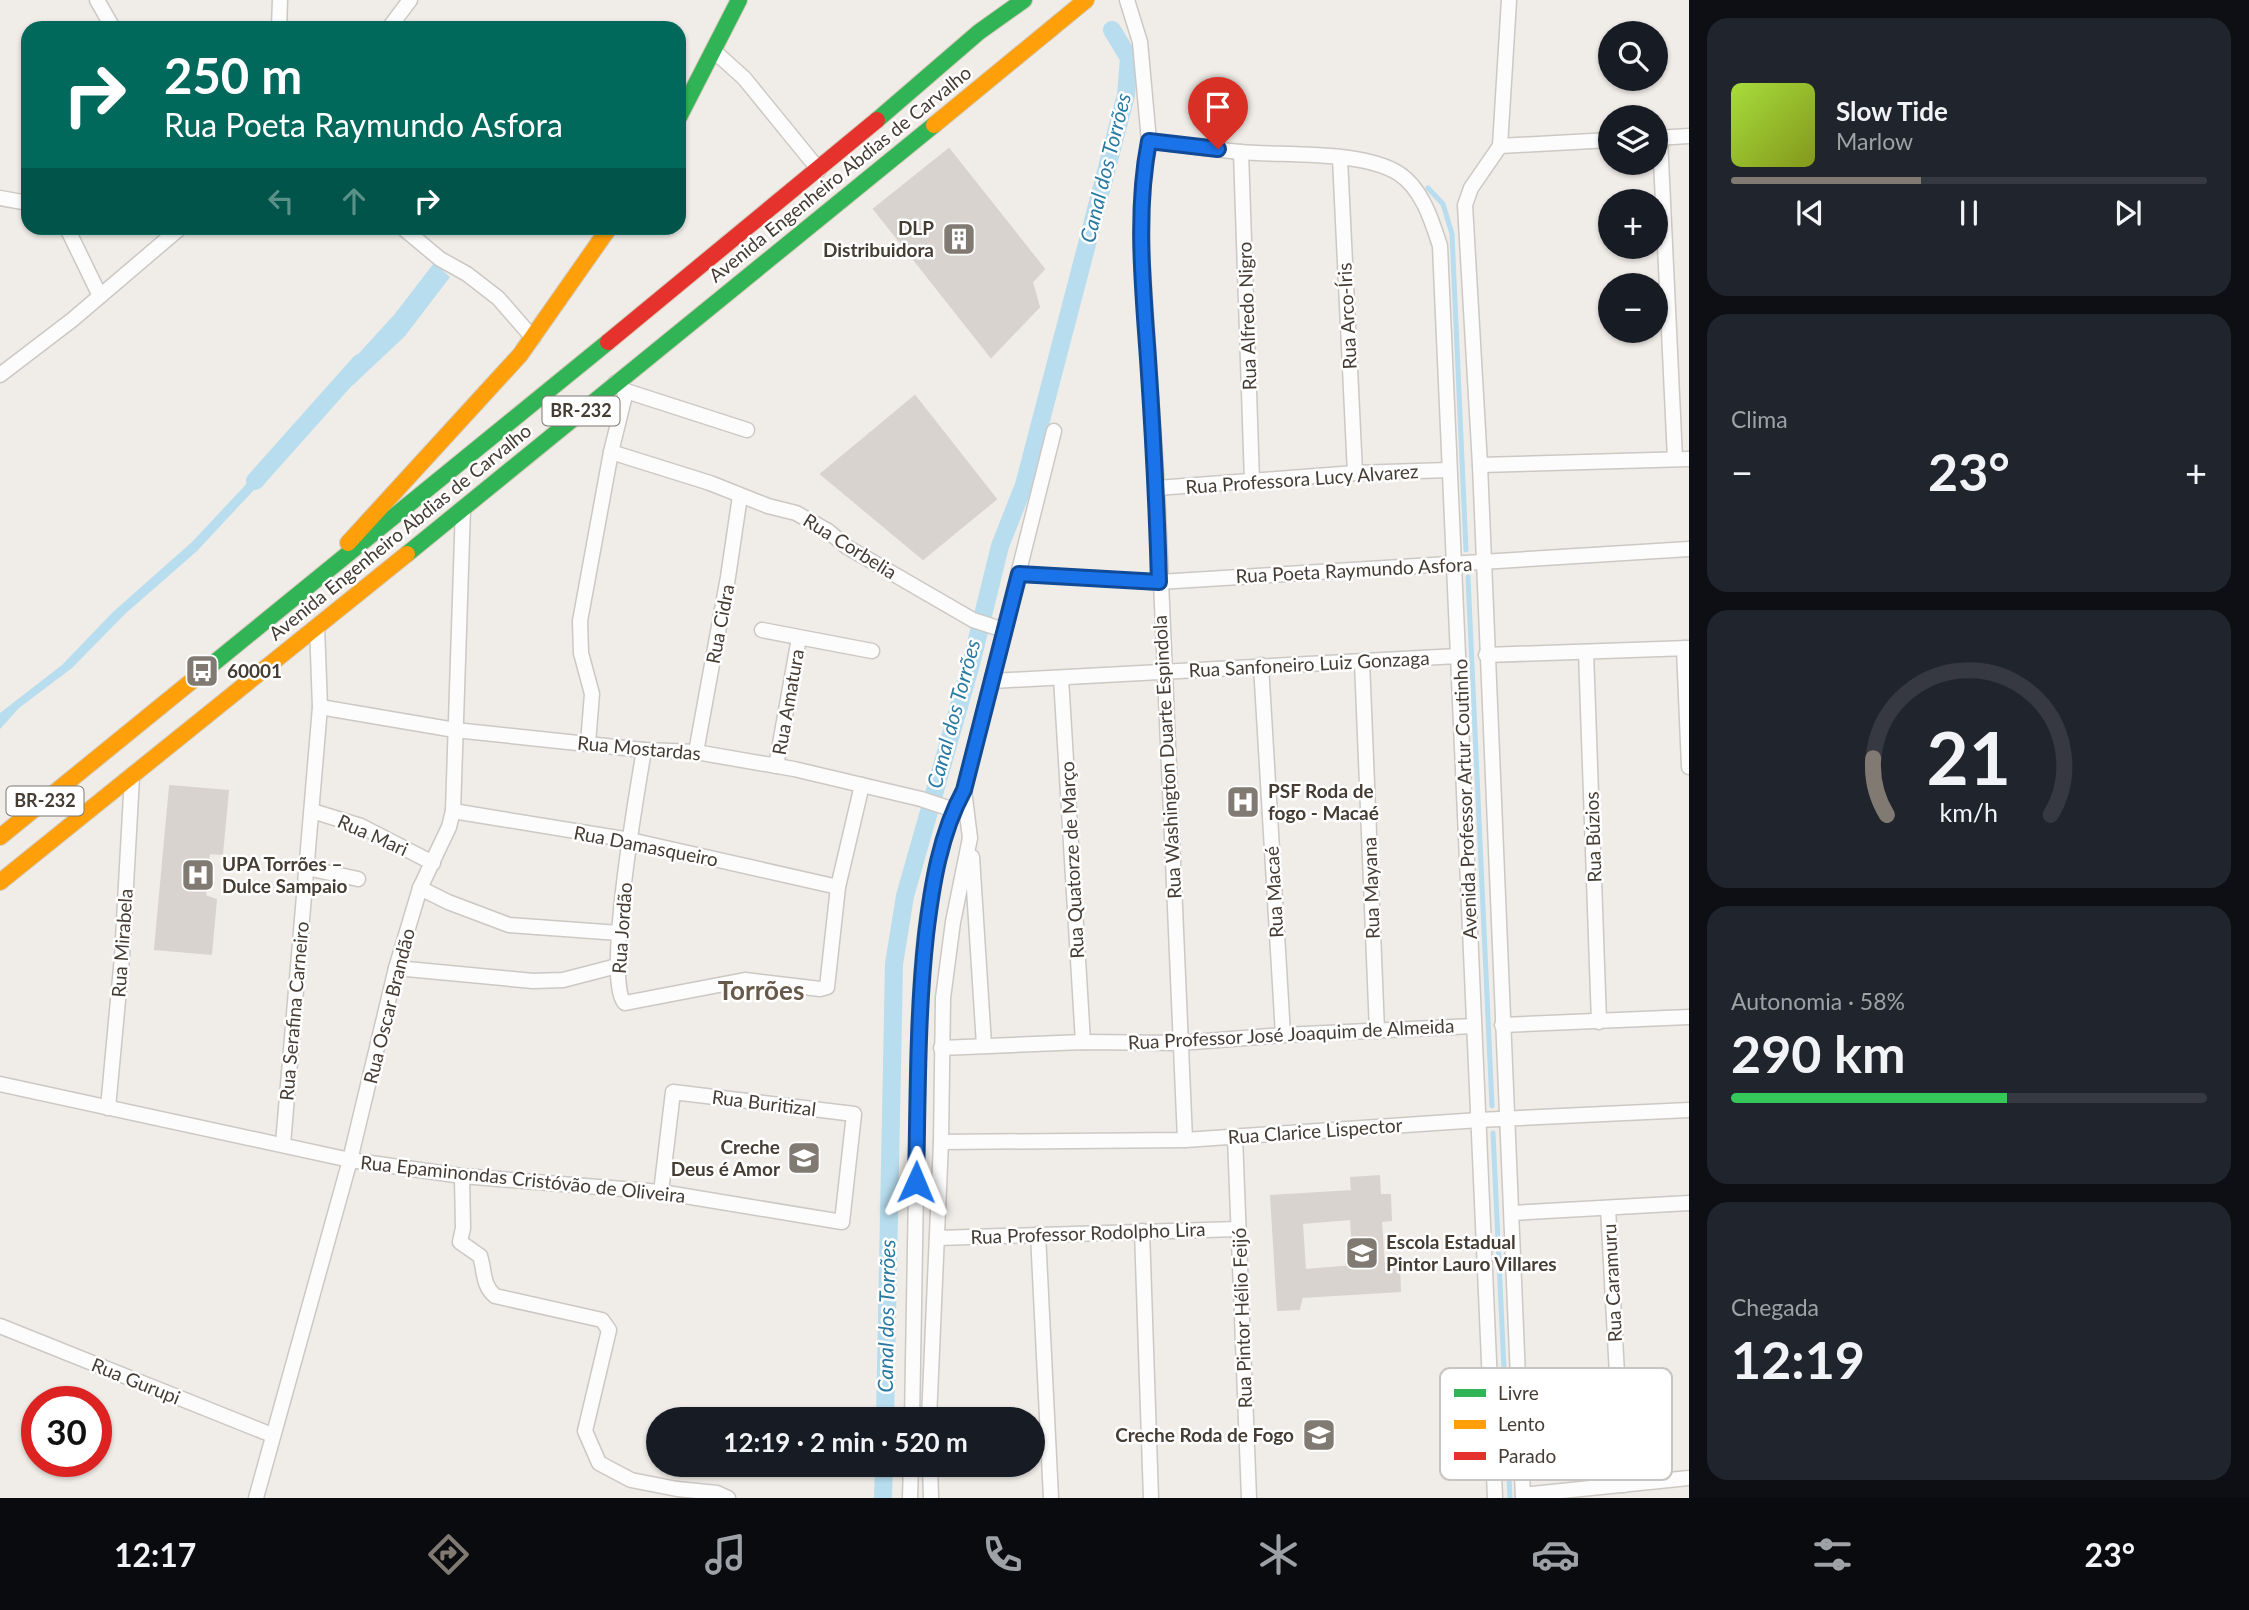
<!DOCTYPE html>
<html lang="pt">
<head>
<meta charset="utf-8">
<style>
	:root { --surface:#171b24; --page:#20242c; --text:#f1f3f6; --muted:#9ea1a6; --line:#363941; --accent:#817a73 }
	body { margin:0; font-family:Lato,sans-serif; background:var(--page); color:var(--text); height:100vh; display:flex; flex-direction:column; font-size:26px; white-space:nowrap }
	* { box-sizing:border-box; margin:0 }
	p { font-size:23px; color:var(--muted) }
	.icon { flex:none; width:38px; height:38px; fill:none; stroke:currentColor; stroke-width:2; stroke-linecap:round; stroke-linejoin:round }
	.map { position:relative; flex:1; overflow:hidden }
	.sheet { display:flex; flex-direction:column; gap:18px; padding:18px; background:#0d0f14; width:560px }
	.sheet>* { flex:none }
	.guide { position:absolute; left:21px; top:21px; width:665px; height:214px; border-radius:21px; box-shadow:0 2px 5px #0004; background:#00695c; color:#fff; overflow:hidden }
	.controls { position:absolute; left:1598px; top:21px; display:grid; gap:14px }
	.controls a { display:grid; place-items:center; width:70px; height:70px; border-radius:50%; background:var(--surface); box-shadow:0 2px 5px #0004; font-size:35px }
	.speed { position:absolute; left:21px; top:1386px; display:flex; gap:14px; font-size:35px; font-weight:700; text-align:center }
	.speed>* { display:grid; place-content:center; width:91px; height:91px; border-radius:50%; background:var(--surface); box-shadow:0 2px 5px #0004; line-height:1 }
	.speed .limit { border:10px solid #d22; background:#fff; color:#111 }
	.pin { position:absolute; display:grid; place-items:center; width:60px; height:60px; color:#fff; margin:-72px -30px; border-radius:50% 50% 50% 0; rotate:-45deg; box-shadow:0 0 7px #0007 }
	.pin .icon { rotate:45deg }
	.me { position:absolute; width:77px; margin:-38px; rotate:1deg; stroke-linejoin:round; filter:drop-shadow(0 0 5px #0008) }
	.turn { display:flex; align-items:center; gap:24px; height:147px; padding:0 28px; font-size:32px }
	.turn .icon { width:91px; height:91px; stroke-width:2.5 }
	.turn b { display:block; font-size:49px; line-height:60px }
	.lanes { display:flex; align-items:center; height:66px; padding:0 28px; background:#0003; justify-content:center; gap:35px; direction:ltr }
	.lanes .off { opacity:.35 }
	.big { font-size:52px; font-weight:700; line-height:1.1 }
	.sheet .tile { flex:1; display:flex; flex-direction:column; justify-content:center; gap:10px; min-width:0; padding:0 24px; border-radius:21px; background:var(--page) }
	.sheet .dial { align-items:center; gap:0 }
	.dial svg { height:182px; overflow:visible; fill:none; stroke:var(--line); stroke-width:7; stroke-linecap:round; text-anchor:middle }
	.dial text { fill:var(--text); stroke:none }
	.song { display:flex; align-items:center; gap:21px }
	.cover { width:84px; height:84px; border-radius:10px; background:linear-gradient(135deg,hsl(80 70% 55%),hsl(70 70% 35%)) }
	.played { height:7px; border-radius:4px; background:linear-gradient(90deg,var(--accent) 40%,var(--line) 40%) }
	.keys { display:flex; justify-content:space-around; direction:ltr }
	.heat { display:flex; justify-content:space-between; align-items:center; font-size:38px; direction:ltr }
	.charge { height:10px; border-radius:5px; background:linear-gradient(90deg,#34c759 58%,var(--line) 0) }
	.trip { position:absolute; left:646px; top:1407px; width:399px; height:70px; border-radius:35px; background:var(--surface); box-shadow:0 2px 5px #0004; font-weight:700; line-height:70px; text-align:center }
	.tab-bar { display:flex; height:112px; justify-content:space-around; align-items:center; background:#090b0e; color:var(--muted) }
	.tab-bar .icon { width:49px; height:49px }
	.tab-bar .on { color:var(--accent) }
	.tab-bar b { font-size:32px; color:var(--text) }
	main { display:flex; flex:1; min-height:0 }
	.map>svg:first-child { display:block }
</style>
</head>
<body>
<main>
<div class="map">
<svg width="1689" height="1498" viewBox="0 0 1689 1498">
	<rect width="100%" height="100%" fill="#f0ece8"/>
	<g fill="#b7ddee">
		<polygon points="434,263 450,277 405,336 353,385 339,375 394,315"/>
		<polygon points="267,462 278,464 197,551 125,614 72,668 19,708 0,729 0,713 62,665 113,612 192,542"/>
	</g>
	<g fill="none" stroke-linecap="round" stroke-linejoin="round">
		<g stroke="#b7ddee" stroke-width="5">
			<polyline points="1129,70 1131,72"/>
			<polyline points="1428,188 1443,204 1452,234 1466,550"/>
			<polyline points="1468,577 1492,1106"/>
			<polyline points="1493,1133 1510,1498"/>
		</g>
		<g stroke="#b7ddee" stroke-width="18">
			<polyline points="255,481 360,363"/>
			<polyline points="885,1419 894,964 905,896 971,664 1000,546 1024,485 1126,95 1129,58 1112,30"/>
			<polyline points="883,1498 884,1465"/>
		</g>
	</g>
	<g fill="#d8d3cf" stroke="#d8d3ce" stroke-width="2" fill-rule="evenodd">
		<polygon points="949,149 1044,269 1032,282 1039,307 991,357 874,209"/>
		<polygon points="915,396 996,499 923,559 821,474"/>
		<polygon points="170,786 228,791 222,854 209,853 205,896 216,900 211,954 155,949"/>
		<path d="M 1379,1176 L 1380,1195 L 1390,1195 L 1391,1220 L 1381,1221 L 1384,1267 L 1399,1266 L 1400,1291 L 1302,1297 L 1299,1309 L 1278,1310 L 1271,1196 L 1352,1191 L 1351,1178 ZM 1351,1219 L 1354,1266 L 1305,1270 L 1302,1223 Z"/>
	</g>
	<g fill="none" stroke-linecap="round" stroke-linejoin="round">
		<defs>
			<g id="street">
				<polyline points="97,0 113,28"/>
				<polyline points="1127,0 1140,42 1149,141 1142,193 1142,256 1157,488 1185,1140"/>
				<polyline points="279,28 280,0"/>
				<polyline points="389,28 410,0"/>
				<polyline points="714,51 744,78 819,170"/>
				<polyline points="1656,138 1689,136"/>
				<polyline points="1660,138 1675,459"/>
				<path d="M 1149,141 C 1180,145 1210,149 1240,152 C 1284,156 1361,150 1398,173 C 1422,188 1432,221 1440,246 L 1495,1498"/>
				<polyline points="1500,146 1471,188 1465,205 1480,465 1523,1498"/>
				<polyline points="1500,146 1509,0"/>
				<polyline points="1500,146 1610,140"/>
				<polyline points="1241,152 1252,481"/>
				<polyline points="1340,158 1355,473"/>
				<polyline points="0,198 28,203"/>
				<polyline points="67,228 100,296"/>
				<polyline points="403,228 440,259 467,274 498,298 533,338"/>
				<polyline points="0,375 72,320 180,228"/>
				<polyline points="626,391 747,430"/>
				<polyline points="611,452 710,483 768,506 796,513 828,531 847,547 973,620 1004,630"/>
				<polyline points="1480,465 1689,459"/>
				<polyline points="1157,488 1355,473 1448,470"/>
				<polyline points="1019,574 1159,582 1689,549"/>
				<polyline points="762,630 872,651"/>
				<polyline points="1684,648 1689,767"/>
				<polyline points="1586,652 1599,1022"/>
				<polyline points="1486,655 1689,648"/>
				<polyline points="1362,661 1377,1031"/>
				<polyline points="1261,665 1283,1035"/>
				<polyline points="1061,678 1083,1042"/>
				<polyline points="992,681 1458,656"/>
				<polyline points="320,707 455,730 644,750 696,752 794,769 921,799 954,810"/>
				<polyline points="588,743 592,694 581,653 580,621 611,452 626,391 615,383"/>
				<path d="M 644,750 C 638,786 603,984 625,1003 L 745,980 L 820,989 L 827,987 L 838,887 L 862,785"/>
				<polyline points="696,752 728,577 740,496"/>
				<polyline points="776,766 799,638"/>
				<polyline points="312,811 361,826 433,863"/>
				<polyline points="453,811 630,840 838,887"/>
				<polyline points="972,857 984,1045"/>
				<polyline points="307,868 358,879"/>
				<polyline points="420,888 448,902 509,925 619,933"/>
				<polyline points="396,968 533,981 563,980 617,966"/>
				<polyline points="1502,1025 1689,1017"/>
				<polyline points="941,1048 1083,1042 1180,1043 1283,1035 1474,1026"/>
				<polyline points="0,1084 350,1160 462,1176 661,1192 842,1222 854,1114 673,1092 661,1192"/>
				<polyline points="108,1108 122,957 132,777"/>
				<polyline points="1235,1137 1249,1498"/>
				<polyline points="941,1142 1185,1140 1479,1120 1689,1110"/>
				<polyline points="283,1144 320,707 317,626"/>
				<path d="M 462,1176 L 463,1228 L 460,1242 L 480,1256 C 485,1271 482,1285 495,1296 L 602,1320 L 609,1330 L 585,1431 L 599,1463 L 631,1480 L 677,1489 L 717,1493 L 728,1498"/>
				<polyline points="1608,1208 1623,1485"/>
				<polyline points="1512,1213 1689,1203"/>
				<polyline points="1142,1231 1151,1498"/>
				<polyline points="1038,1234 1051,1498"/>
				<polyline points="937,1238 1238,1229"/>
				<polyline points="0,1326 272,1435"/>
				<path d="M 912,1419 C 913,1324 915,1229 917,1133 C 919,1030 915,882 964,790 L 1054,431"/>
				<polyline points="929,1419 941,1142 943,998 953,922 970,838 964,790"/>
				<polyline points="930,1465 931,1498"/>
				<polyline points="1523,1495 1689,1478"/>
				<polyline points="256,1498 350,1160 396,968 420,888 449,827 453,811 463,508"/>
				<polyline points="910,1498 911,1465"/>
			</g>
			<g id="fast">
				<polyline points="679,117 739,0"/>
				<polyline points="877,120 979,32 1024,0"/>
				<polyline points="407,554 934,125"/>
				<polyline points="209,667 608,342"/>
			</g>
			<g id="slow">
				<polyline points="934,125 1086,0"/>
				<polyline points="348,543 520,355 609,228"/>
				<polyline points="0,837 209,667"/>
				<polyline points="0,882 407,554"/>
			</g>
			<polyline id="jam" points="608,342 877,120"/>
		</defs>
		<use href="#street" stroke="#ccc8c4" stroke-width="17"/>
		<use href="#fast" stroke="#d2c7b5" stroke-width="18"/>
		<use href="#slow" stroke="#d2c7b5" stroke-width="18"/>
		<use href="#jam" stroke="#d2c7b5" stroke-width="18"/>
		<use href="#street" stroke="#fdfcfc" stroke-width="14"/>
		<use href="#fast" stroke="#30b455" stroke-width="16"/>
		<use href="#slow" stroke="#ff9f0a" stroke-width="16"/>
		<use href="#jam" stroke="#e5322d" stroke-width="16"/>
	</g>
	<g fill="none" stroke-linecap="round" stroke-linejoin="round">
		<defs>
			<path id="route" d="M 916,1182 C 918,1099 917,1017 926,935 C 932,885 940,834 964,790 L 1019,574 L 1159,582 C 1157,508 1153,433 1148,359 C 1143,287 1135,213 1149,141 L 1218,149"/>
		</defs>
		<use href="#route" stroke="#114b97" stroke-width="18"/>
		<use href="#route" stroke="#1a73e8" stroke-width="12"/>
	</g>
	<defs>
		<symbol id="building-square" viewBox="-11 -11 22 22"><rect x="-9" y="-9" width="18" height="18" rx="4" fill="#817a73" stroke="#fff"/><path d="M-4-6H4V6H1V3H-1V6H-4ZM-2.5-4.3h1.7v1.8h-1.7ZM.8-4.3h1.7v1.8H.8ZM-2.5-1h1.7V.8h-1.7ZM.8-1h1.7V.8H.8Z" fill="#fff"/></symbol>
		<symbol id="bus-square" viewBox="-11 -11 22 22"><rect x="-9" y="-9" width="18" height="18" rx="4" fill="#817a73" stroke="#fff"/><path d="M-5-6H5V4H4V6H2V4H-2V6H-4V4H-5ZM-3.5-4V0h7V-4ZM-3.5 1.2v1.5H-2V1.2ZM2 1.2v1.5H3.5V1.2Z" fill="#fff"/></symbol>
		<symbol id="hospital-square" viewBox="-11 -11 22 22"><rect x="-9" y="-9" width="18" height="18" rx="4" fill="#817a73" stroke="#fff"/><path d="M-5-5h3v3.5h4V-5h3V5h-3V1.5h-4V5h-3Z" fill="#fff"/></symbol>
		<symbol id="school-square" viewBox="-11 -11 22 22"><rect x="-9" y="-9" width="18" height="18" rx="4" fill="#817a73" stroke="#fff"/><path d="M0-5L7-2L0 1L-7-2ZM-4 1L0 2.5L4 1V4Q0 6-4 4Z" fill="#fff"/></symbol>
	</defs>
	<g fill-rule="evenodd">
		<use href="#building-square" x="940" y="220" width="38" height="38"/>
		<use href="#bus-square" x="183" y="652" width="38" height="38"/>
		<use href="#hospital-square" x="1224" y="783" width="38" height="38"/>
		<use href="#hospital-square" x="179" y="856" width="38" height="38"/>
		<use href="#school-square" x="785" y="1139" width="38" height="38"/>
		<use href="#school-square" x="1343" y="1234" width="38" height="38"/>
		<use href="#school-square" x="1300" y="1416" width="38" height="38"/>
	</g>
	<g text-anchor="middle" stroke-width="5" stroke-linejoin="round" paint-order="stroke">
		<g fill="#fff" stroke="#7d7771" stroke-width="2">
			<rect x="542.5" y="396.5" width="77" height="29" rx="5"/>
			<rect x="6.5" y="786.5" width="77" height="29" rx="5"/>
		</g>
		<g font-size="18" font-weight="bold" fill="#453d34">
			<text x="581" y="417">BR-232</text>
			<text x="45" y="807">BR-232</text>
		</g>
		<g font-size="19" fill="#453d34" stroke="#fff">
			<text transform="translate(840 174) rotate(-39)" y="7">Avenida Engenheiro Abdias de Carvalho</text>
			<text transform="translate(1247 316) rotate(-92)" y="7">Rua Alfredo Nigro</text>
			<text transform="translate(1347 316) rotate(-93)" y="7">Rua Arco-Íris</text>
			<text transform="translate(1302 479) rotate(-4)" y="7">Rua Professora Lucy Alvarez</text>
			<text transform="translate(400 532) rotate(-39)" y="7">Avenida Engenheiro Abdias de Carvalho</text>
			<text transform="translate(850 546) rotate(32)" y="7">Rua Corbelia</text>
			<text transform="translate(1354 570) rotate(-3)" y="7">Rua Poeta Raymundo Asfora</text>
			<text transform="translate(720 624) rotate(-79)" y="7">Rua Cidra</text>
			<text transform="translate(1309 664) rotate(-3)" y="7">Rua Sanfoneiro Luiz Gonzaga</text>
			<text transform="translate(788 702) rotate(-80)" y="7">Rua Amatura</text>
			<text transform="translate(639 748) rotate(5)" y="7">Rua Mostardas</text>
			<text transform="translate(1167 757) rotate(-93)" y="7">Rua Washington Duarte Espindola</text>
			<text transform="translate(1465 799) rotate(-92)" y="7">Avenida Professor Artur Coutinho</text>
			<text transform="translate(373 835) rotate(24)" y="7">Rua Mari</text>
			<text transform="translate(1593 837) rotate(-92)" y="7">Rua Búzios</text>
			<text transform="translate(646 846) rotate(11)" y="7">Rua Damasqueiro</text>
			<text transform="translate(1072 860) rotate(-93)" y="7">Rua Quatorze de Março</text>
			<text transform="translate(1371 888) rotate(-92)" y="7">Rua Mayana</text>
			<text transform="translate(1274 892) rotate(-93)" y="7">Rua Macaé</text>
			<text transform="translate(622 928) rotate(-86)" y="7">Rua Jordão</text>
			<text transform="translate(122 943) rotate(-86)" y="7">Rua Mirabela</text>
			<text transform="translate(389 1006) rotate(-76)" y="7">Rua Oscar Brandão</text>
			<text transform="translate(294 1011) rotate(-85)" y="7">Rua Serafina Carneiro</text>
			<text transform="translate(1291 1034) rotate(-3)" y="7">Rua Professor José Joaquim de Almeida</text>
			<text transform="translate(764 1103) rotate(7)" y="7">Rua Buritizal</text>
			<text transform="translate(1315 1131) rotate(-4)" y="7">Rua Clarice Lispector</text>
			<text transform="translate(523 1179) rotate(6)" y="7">Rua Epaminondas Cristóvão de Oliveira</text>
			<text transform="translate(1088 1233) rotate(-2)" y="7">Rua Professor Rodolpho Lira</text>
			<text transform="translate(1612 1283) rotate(-93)" y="7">Rua Caramuru</text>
			<text transform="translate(1242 1318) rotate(-92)" y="7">Rua Pintor Hélio Feijó</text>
			<text transform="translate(136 1381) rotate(22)" y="7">Rua Gurupi</text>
		</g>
		<g font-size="19" font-weight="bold" fill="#453d34" stroke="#fff" text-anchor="start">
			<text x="934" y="235" text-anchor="end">DLP<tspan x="934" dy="22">Distribuidora</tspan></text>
			<text x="227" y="678">60001</text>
			<text x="1268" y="798">PSF Roda de<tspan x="1268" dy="22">fogo - Macaé</tspan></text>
			<text x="222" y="871">UPA Torrões –<tspan x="222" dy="22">Dulce Sampaio</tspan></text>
			<text x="780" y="1154" text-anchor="end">Creche<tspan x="780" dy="22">Deus é Amor</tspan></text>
			<text x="1386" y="1249">Escola Estadual<tspan x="1386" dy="22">Pintor Lauro Villares</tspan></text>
			<text x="1294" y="1442" text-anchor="end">Creche Roda de Fogo</text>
		</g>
		<g font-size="21" font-style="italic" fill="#297aa2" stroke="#fff">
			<text transform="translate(1106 168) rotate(-76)" y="7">Canal dos Torrões</text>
			<text transform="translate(954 714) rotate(-75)" y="7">Canal dos Torrões</text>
			<text transform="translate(887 1316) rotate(-89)" y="7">Canal dos Torrões</text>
		</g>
		<g font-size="26" font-weight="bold" fill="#685a4b" stroke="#fff">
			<text x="761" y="1000">Torrões</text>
		</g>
	</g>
	<rect x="1440" y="1368" width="232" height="112" rx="10" fill="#fff" stroke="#c7c5c2" stroke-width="2"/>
	<rect x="1454" y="1389" width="32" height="8" fill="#30b455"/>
	<rect x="1454" y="1420" width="32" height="9" fill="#ff9f0a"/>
	<rect x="1454" y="1452" width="32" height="8" fill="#e5322d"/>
	<g font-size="19" fill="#453d34">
		<text x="1498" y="1400">Livre</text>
		<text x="1498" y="1431">Lento</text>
		<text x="1498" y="1463">Parado</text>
	</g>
</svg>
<div class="controls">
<a><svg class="icon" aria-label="search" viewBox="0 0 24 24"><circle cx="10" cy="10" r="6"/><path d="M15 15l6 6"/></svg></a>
<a><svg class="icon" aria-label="layers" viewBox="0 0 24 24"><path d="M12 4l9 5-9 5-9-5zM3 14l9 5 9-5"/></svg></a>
<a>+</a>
<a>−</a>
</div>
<div class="speed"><div class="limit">30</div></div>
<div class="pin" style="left:1218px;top:149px;background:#d93025"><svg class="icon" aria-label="arrive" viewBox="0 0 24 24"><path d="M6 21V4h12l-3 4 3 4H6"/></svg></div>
<svg class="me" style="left:916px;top:1182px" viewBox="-20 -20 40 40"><path d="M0-17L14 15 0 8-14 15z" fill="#1a73e8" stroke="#fff" stroke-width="4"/></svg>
<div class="trip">12:19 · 2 min · 520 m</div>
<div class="guide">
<div class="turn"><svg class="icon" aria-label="right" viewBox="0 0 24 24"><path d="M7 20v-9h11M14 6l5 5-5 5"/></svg><div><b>250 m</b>Rua Poeta Raymundo Asfora</div></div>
<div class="lanes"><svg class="icon off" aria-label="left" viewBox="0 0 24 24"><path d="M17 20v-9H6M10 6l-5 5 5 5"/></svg><svg class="icon off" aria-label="ahead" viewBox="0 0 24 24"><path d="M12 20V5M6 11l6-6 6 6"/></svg><svg class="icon" aria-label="right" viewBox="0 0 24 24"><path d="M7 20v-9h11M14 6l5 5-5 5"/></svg></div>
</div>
</div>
<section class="sheet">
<div class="tile">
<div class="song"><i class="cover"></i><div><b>Slow Tide</b><p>Marlow</p></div></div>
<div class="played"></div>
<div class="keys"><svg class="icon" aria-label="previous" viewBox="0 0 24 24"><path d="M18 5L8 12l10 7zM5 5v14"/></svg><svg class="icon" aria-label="pause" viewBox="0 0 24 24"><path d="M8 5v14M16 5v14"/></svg><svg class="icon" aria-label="next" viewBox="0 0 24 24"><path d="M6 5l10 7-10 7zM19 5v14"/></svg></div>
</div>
<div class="tile"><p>Clima</p>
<div class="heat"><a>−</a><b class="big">23°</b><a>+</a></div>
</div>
<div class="tile dial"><svg viewBox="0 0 100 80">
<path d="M14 69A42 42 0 1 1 86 69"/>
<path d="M14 69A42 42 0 0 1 8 44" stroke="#817a73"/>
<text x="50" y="56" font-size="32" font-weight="700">21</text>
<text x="50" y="72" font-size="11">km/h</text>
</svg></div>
<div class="tile"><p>Autonomia · 58%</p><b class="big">290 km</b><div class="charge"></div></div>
<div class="tile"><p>Chegada</p><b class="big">12:19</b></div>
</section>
</main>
<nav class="tab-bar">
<b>12:17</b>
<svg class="icon on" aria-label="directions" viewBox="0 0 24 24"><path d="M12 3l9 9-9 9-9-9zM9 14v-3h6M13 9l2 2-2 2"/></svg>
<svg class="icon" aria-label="music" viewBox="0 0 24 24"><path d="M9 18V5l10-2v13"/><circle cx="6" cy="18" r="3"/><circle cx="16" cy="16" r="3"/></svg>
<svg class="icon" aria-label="phone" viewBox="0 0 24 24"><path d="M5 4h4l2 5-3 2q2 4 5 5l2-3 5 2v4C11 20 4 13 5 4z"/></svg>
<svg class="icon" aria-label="climate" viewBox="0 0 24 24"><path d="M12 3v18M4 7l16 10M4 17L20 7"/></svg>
<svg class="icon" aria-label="car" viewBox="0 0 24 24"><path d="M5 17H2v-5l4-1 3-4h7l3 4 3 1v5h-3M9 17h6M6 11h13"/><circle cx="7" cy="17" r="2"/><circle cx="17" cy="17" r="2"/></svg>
<svg class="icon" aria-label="filters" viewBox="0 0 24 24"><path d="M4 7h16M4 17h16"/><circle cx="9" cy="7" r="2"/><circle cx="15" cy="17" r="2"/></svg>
<b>23°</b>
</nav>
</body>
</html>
